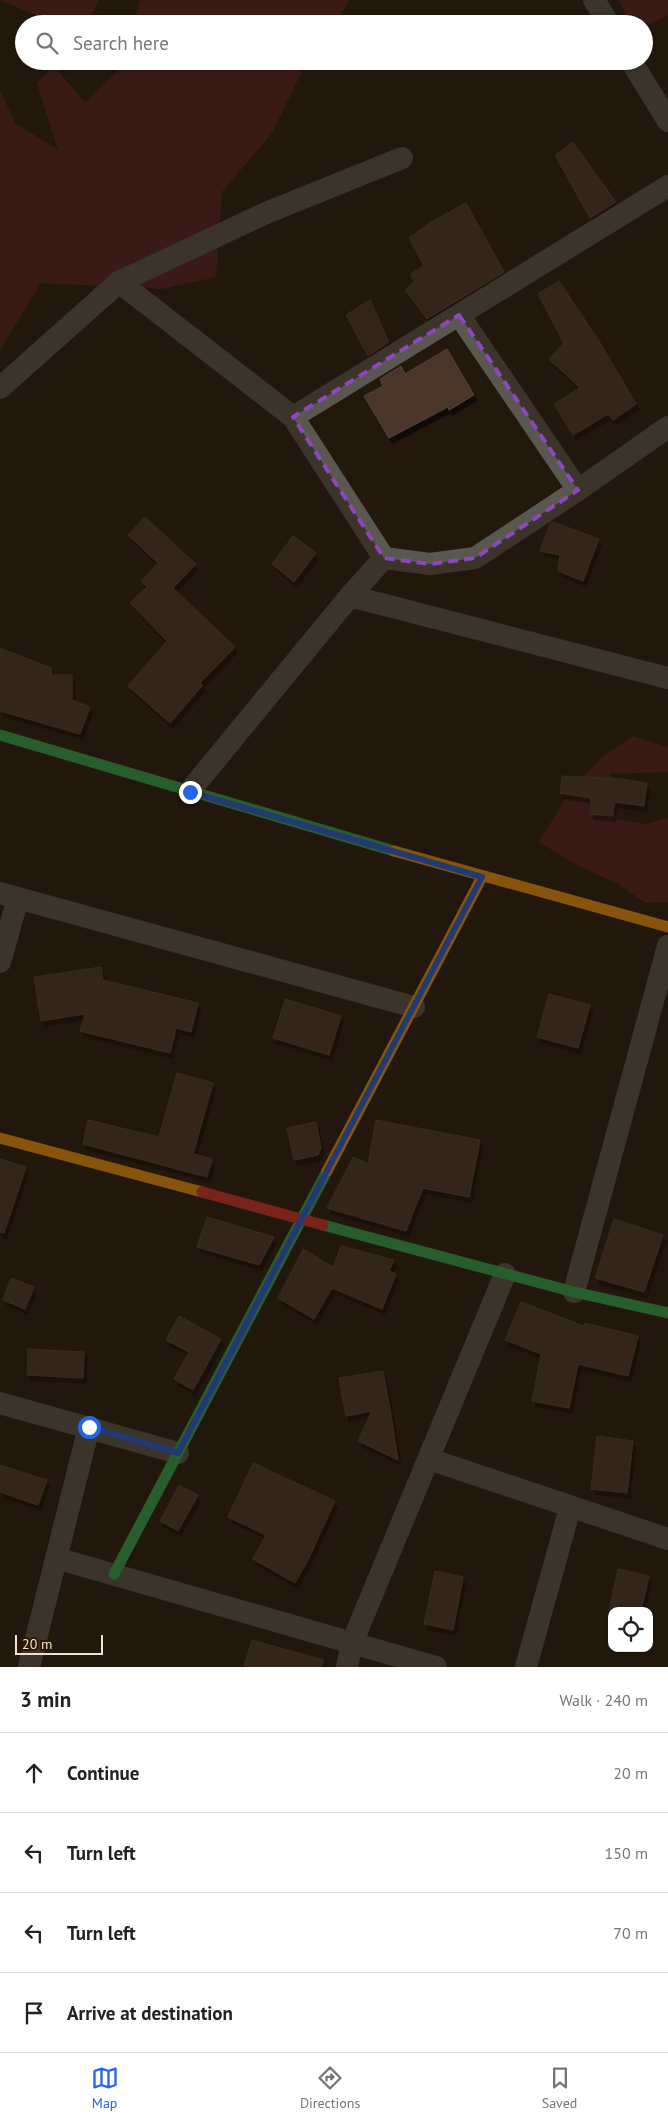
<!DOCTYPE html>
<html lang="en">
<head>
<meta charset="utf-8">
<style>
	:root { --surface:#fff; --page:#f6f6f6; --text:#222; --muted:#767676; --line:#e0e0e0; --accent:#2563eb }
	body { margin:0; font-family:"PT Sans",sans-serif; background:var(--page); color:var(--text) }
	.controls { position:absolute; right:15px; bottom:15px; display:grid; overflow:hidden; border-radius:10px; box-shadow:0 1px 4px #0004 }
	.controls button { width:45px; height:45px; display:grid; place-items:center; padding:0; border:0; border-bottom:1px solid var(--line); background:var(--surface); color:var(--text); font:25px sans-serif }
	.scale { position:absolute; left:15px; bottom:12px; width:88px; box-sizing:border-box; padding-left:5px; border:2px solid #f0e1d4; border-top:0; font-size:14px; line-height:18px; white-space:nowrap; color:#f0e1d4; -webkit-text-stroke:4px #2d1802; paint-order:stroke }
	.stop { position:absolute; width:15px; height:15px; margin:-11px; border:4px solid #2563eb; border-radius:50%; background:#fff }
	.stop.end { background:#2563eb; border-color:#fff; box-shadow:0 1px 5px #0008 }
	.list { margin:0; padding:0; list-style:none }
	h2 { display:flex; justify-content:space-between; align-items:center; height:65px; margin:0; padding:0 20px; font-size:21px }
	h2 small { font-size:16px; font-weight:400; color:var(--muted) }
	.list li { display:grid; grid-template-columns:32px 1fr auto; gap:15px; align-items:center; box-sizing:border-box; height:80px; padding:0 20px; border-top:1px solid var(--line) }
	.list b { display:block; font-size:19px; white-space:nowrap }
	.list em { font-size:16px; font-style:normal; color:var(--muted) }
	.icon { flex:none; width:28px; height:28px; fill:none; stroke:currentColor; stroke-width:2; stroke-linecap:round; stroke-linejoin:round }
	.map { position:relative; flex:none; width:668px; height:1667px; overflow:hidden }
	.search { position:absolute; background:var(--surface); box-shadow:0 1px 4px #0004; left:15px; right:15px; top:15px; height:55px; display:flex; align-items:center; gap:12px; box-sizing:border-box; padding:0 18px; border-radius:28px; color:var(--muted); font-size:19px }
	.sheet { height:385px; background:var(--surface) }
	nav { display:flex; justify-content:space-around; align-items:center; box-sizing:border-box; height:70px; border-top:1px solid var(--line); background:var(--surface); font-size:14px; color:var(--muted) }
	nav a { display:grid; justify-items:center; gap:2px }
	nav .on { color:var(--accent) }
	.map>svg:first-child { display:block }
	.green { fill:#571d22 }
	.building { fill:#49352b; stroke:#4f443c; filter:url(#shadow) }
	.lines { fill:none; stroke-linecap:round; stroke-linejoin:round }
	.street { stroke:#5a5751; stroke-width:22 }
	.fast { stroke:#30b455; stroke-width:11 }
	.slow { stroke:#ff9f0a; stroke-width:11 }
	.jam { stroke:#e5322d; stroke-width:11 }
	.route { stroke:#2563eb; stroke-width:6 }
	.marked { fill:none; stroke:#8d47c2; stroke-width:4; stroke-dasharray:10 6; stroke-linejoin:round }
</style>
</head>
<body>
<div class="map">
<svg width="668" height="1667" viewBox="0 0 668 1667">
	<defs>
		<filter id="shadow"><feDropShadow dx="3" dy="5.5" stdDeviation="0" flood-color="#0009"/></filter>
	</defs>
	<rect width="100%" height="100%" fill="#23180c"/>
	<!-- green -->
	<g class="green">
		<path d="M 0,0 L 99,0 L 87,24 L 57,24 Z"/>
		<path d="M 140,0 L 347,0 L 349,2 L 333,24 L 133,24 Z"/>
		<path d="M 619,0 L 668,0 L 668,15 L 644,27 L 644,24 L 630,24 Z"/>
		<path d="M 122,61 L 307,61 L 272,133 L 222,192 L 216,277 L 162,289 L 41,283 L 0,350 L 0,90 L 15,123 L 58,150 L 37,83 L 54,66 L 85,103 L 120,68 Z"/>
		<path d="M 633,736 L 668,747 L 668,772 L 610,774 L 618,820 L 646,824 L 668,818 L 668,902 L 646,903 L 618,884 L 577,865 L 539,842 L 569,793 L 600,759 Z"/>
	</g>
	<!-- building -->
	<g class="building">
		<path d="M 573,142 L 616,202 L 590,218 L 555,155 Z"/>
		<path d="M 466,203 L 504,272 L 427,319 L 405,290 L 414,282 L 410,274 L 424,266 L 409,238 L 431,222 Z"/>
		<path d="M 559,281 L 599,341 L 636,404 L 613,420 L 608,414 L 573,435 L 554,404 L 580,388 L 549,359 L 564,343 L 538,294 Z"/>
		<path d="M 370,300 L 389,342 L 368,356 L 346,315 Z"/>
		<path d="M 447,349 L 474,395 L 449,410 L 448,407 L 389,438 L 364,396 L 383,386 L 380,379 L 401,366 L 405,374 Z"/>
		<path d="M 145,517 L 196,564 L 173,588 L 235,647 L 200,683 L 202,686 L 170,723 L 128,686 L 167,641 L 130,603 L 147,587 L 141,581 L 158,563 L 128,535 Z"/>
		<path d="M 553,522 L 599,539 L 583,581 L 558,571 L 560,555 L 540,551 L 550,524 Z"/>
		<path d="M 293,536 L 316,553 L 294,582 L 272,564 Z"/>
		<path d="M 0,648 L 51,668 L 51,675 L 72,675 L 72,700 L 90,707 L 80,734 L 0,711 Z"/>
		<path d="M 562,776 L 623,779 L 647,783 L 644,806 L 614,802 L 613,816 L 590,814 L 591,798 L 560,793 Z"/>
		<path d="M 101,967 L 103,980 L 198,1003 L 191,1032 L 176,1028 L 170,1053 L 80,1031 L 85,1014 L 41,1021 L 34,977 Z"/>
		<path d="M 549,994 L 590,1005 L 578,1048 L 537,1037 Z"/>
		<path d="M 285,999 L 341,1016 L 329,1055 L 273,1038 Z"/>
		<path d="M 177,1073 L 213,1083 L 193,1154 L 212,1159 L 207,1177 L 83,1144 L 88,1120 L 159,1137 Z"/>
		<path d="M 376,1120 L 480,1140 L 469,1197 L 423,1188 L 406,1231 L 327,1208 L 353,1157 L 368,1164 Z"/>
		<path d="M 316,1122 L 321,1148 L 318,1155 L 294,1160 L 287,1128 Z"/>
		<path d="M 0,1159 L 26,1167 L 4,1233 L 0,1232 Z"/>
		<path d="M 207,1217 L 274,1237 L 259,1265 L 197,1247 Z"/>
		<path d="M 614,1219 L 663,1235 L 644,1292 L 595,1278 Z"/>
		<path d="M 341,1246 L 394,1260 L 389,1271 L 396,1274 L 382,1309 L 332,1288 L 314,1319 L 278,1298 L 303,1249 L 333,1267 Z"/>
		<path d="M 11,1278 L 34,1287 L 25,1309 L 3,1300 Z"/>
		<path d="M 521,1302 L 584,1326 L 585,1323 L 638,1336 L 628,1376 L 578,1364 L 569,1408 L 532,1401 L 541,1354 L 505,1340 Z"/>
		<path d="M 179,1316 L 221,1339 L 193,1390 L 174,1379 L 189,1352 L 166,1340 Z"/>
		<path d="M 28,1349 L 84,1352 L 83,1378 L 27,1375 Z"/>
		<path d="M 383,1371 L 390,1409 L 398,1460 L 358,1441 L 372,1411 L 346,1416 L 339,1378 Z"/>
		<path d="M 597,1436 L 633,1441 L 627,1493 L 591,1489 Z"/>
		<path d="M 253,1463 L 335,1501 L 309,1558 L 295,1583 L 253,1559 L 266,1535 L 228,1517 Z"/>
		<path d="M 0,1465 L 47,1480 L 38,1505 L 0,1492 Z"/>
		<path d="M 179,1485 L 198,1495 L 178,1531 L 160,1521 Z"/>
		<path d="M 618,1569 L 649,1576 L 641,1611 L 609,1611 Z"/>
		<path d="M 435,1571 L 463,1577 L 453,1630 L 424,1624 Z"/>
		<path d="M 252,1640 L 323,1660 L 322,1667 L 244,1667 Z"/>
	</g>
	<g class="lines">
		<!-- street -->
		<g class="street">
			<path d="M 594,0 L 609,24"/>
			<path d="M 631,61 L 668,121"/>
			<path d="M 119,282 L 293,417 L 384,558"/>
			<path d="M 459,315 L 578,490"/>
			<path d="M 0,388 L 119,282 L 266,213 L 402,158"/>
			<path d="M 293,417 L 668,186"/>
			<path d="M 384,558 L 430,564 L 475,558 L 578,490 L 668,427"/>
			<path d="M 350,596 L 668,678"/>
			<path d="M 189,792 L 350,596 L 384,558"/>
			<path d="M 0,893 L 414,1007"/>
			<path d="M 0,962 L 18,898"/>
			<path d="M 574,1292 L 668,946"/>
			<path d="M 0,1403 L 178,1453"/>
			<path d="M 429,1459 L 668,1539"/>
			<path d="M 56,1558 L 436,1667"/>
			<path d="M 29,1667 L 89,1427"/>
			<path d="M 347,1667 L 352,1643 L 505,1274"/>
			<path d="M 526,1667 L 570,1508"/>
		</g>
		<!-- fast -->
		<g class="fast">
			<path d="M 0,735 L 394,851"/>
			<path d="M 323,1225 L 574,1292 L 668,1313"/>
			<path d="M 114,1574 L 327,1171"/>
		</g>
		<!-- slow -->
		<g class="slow">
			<path d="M 394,851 L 668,927"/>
			<path d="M 0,1138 L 202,1192"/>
			<path d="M 327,1171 L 482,877"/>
		</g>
		<!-- jam -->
		<path class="jam" d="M 202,1192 L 323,1225"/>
	</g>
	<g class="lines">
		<!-- route -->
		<path class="route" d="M 89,1427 L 178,1453 L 482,877 L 190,792"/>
	</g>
	<!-- marked area -->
	<path d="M0 0H668V1667H0ZM 459,315 L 578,490 L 475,558 L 430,564 L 384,558 L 293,417 Z" fill="#23180c" fill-opacity=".55" fill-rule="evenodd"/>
	<path class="marked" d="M 459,315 L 578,490 L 475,558 L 430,564 L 384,558 L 293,417 Z"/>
</svg>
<div class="controls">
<button><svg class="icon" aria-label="locate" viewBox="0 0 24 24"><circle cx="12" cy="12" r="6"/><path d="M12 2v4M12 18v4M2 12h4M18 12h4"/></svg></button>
</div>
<div class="scale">20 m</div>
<div class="stop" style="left:89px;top:1427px"></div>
<div class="stop end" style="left:190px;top:792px"></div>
<div class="search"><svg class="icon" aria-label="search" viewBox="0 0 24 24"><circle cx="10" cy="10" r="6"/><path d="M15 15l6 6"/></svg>Search here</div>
</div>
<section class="sheet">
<h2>3 min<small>Walk · 240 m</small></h2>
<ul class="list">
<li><svg class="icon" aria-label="ahead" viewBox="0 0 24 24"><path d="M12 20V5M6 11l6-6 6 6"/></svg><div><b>Continue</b></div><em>20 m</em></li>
<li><svg class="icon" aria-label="left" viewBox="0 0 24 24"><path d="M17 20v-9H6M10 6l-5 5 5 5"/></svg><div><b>Turn left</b></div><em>150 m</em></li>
<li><svg class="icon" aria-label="left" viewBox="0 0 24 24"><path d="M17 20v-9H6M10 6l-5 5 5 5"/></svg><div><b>Turn left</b></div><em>70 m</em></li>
<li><svg class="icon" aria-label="arrive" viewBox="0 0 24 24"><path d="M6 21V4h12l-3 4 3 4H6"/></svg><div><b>Arrive at destination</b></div></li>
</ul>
</section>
<nav>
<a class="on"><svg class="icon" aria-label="map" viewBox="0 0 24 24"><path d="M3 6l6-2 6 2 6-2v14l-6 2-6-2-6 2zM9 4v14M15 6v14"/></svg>Map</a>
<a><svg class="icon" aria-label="directions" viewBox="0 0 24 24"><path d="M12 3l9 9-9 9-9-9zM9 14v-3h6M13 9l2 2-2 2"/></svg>Directions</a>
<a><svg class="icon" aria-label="saved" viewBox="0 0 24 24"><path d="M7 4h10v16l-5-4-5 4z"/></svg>Saved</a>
</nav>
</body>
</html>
